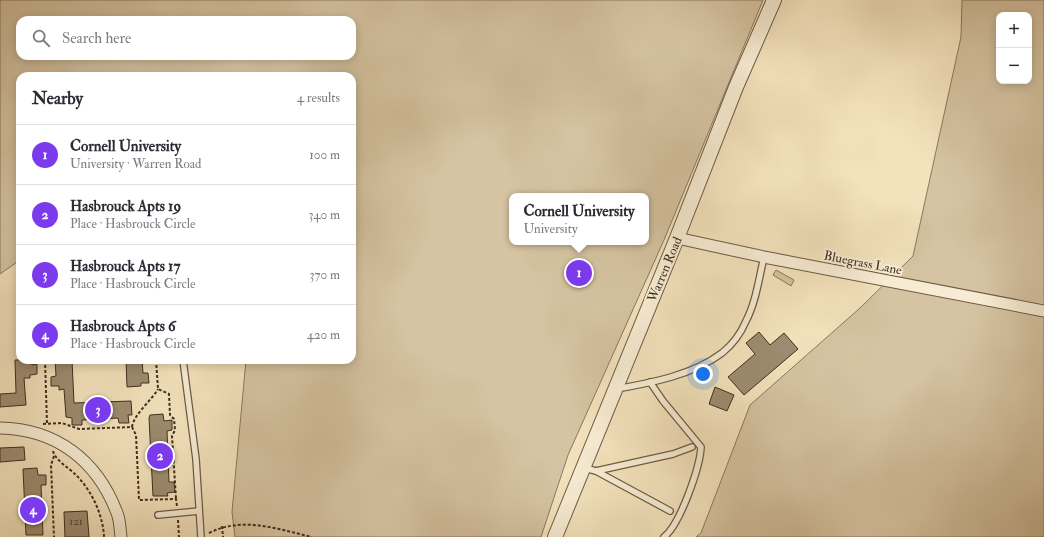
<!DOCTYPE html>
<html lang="en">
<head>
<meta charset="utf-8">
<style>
	:root { --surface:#fff; --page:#f2f2f3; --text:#2b2b33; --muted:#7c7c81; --line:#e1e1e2; --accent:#7c3aed }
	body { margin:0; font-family:"IM FELL Double Pica",serif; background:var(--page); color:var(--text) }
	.controls { position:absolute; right:12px; top:12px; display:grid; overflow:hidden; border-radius:8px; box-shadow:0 2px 10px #0003 }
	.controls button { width:36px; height:36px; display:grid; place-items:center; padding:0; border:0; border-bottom:1px solid var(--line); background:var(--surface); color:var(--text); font:20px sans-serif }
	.you { position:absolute; left:703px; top:374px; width:14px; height:14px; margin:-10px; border:3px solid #fff; border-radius:50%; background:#1a73e8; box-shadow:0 0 0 6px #1a73e833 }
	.badge { display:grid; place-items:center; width:26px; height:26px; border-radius:50%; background:var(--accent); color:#fff; font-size:13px; font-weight:700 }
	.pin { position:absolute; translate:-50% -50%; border:2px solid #fff; box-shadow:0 1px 4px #0006 }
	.popup { position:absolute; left:509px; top:193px; width:140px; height:52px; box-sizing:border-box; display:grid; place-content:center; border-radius:8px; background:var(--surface); filter:drop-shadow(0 1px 3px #0005); font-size:13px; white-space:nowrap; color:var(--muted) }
	.popup b { font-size:15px; color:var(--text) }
	.popup::after { content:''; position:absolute; left:50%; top:100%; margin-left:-8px; border:8px solid transparent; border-top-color:var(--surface) }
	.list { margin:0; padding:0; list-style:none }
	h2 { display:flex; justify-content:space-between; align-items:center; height:52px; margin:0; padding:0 16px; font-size:17px }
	h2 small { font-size:13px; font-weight:400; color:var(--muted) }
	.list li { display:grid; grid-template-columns:26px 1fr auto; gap:12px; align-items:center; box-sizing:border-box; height:60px; padding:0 16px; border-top:1px solid var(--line) }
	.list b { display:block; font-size:15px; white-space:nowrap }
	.list p { margin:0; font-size:13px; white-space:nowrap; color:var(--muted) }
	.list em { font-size:13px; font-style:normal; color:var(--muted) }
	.icon { flex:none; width:22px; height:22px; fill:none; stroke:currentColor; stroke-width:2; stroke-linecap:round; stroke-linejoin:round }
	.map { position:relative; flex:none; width:1044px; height:537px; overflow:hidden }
	.search { position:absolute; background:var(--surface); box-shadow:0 2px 10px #0003; left:16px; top:16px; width:340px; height:44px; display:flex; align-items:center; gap:10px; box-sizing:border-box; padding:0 14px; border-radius:12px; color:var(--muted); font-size:15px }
	.panel { position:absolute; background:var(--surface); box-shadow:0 2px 10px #0003; left:16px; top:72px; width:340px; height:292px; border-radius:12px }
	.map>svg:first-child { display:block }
	.green { fill:#d5c3a1; stroke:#8a785f; fill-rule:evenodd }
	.building { fill:#9d8c70; stroke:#402e1d }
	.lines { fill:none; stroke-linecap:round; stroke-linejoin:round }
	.service-casing { stroke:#6d5b45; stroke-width:8 }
	.minor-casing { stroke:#6d5b45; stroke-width:13 }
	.tertiary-casing { stroke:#6d5b45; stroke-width:16 }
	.path { stroke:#402e1d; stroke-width:2; stroke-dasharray:3 2; stroke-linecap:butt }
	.service { stroke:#f7ecd3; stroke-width:5.5 }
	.minor { stroke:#f7ecd3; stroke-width:11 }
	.tertiary { stroke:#f7ecd3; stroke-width:14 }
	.labels { text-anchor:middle; stroke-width:4; stroke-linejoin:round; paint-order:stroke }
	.number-label { font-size:11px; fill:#574632 }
	.street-label { font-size:13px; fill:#402e1d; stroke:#f7ecd3 }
</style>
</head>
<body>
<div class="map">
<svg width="1044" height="537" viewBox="0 0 1044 537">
	<rect width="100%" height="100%" fill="#f3e2bc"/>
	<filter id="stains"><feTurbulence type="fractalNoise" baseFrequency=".005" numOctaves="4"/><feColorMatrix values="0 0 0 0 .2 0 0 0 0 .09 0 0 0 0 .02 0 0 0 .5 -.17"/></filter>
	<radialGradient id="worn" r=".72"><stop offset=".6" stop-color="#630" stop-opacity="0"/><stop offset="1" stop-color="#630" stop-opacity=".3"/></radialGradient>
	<!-- green -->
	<g class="green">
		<path d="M 0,0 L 763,0 L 664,240 L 568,455 L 541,537 L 235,537 L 232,512 L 246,360 L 352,360 L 352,76 L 20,76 L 20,260 L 0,274 ZM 20,20 L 352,20 L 352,56 L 20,56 ZM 512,196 L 646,196 L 646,242 L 512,242 Z"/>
		<path d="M 962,0 L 1044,0 L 1044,537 L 696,537 L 701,533 L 750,405 L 860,308 L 913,256 L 961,37 ZM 999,15 L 1029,15 L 1029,81 L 999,81 Z"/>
		<path d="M 776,270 L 794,280 L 791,286 L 773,275 Z"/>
	</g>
	<!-- building -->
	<g class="building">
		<path d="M 759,332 L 770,345 L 784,333 L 798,349 L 744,395 L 728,377 L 755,354 L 746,343 Z"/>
		<path d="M 15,360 L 31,360 L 32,365 L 37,364 L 37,374 L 30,375 L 30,378 L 24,378 L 26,405 L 0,407 L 0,394 L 16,393 Z"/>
		<path d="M 55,360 L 72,360 L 74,403 L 131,401 L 132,415 L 128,415 L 129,423 L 119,423 L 118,418 L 82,420 L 82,425 L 72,425 L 72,418 L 66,417 L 64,389 L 59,390 L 59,386 L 51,386 L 51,377 L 56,376 Z"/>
		<path d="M 126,360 L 142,360 L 143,373 L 148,373 L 149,383 L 141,383 L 141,386 L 127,387 Z"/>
		<path d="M 715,387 L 734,395 L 727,411 L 709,404 Z"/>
		<path d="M 163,414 L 164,421 L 172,420 L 172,430 L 167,431 L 169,482 L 174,482 L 175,492 L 167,493 L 168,496 L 153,496 L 149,418 L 150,415 Z"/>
		<path d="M 24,447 L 25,460 L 0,462 L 0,448 Z"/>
		<path d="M 37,468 L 38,475 L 46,475 L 46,485 L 41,485 L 43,535 L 26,535 L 23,469 Z"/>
		<path d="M 87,511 L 89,537 L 65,537 L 64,512 Z"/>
	</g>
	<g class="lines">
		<defs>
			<g id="service">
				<path d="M 183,360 L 196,459 L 201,537"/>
				<path d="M 650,382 L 663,401 L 701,447 C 700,467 680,525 664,537"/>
				<path d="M 616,389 C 651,383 693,375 722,353 C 732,345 741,333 746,321 C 756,302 759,278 764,257"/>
				<path d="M 584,468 L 596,471 L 673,454 L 692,447"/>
				<path d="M 596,471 L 670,511"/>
				<path d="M 158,515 L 199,511"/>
			</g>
			<g id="minor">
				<path d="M 677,238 L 764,257 L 1044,311"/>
				<path d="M 0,428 C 56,429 97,460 117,513 C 120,520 120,529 121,537"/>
			</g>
			<path id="tertiary" d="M 555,537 L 677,238 L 736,87 L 774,0"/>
		</defs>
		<!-- service casing -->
		<use href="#service" class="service-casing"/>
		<!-- minor casing -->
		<use href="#minor" class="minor-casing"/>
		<!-- tertiary casing -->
		<use href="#tertiary" class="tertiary-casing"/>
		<!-- path -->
		<g class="path">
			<path d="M 45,360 L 47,424"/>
			<path d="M 156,360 L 158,389 L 169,394 L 170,415 L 174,419 L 175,430 L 172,436 L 176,499"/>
			<path d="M 43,424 L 62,423 L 79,429 L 132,427 L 136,435 L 139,500 L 176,499 L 177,506"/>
			<path d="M 132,427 C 134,414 151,401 158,389"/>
			<path d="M 53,451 C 55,460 69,468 76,475 C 92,491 103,515 104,537"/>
			<path d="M 54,456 L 51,465 L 54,537"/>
			<path d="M 178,520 L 179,537"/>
			<path d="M 222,526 L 223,537"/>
			<path d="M 209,533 C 243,516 277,529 312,537"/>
		</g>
		<!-- service -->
		<use href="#service" class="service"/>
		<!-- minor -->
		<use href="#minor" class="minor"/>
		<!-- tertiary -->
		<use href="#tertiary" class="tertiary"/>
	</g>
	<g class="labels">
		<!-- number labels -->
		<g class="number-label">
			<text x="76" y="525">121</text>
		</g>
		<!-- street labels -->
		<g class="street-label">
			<text transform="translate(863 262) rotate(11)" y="5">Bluegrass Lane</text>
			<text transform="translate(664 269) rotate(-67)" y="5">Warren Road</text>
		</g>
	</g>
	<rect width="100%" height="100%" filter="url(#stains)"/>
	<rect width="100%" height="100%" fill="url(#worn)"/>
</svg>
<div class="controls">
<button>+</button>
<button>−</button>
</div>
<div class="you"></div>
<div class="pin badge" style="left:579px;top:273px">1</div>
<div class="popup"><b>Cornell University</b>University</div>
<div class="pin badge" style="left:160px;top:456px">2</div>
<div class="pin badge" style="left:98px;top:410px">3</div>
<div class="pin badge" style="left:33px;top:510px">4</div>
<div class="search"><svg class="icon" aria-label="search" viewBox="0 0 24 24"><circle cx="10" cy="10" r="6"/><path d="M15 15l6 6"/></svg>Search here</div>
<section class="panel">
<h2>Nearby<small>4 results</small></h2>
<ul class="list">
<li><span class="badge">1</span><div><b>Cornell University</b><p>University · Warren Road</p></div><em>100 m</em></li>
<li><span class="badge">2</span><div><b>Hasbrouck Apts 19</b><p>Place · Hasbrouck Circle</p></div><em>340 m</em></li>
<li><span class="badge">3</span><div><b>Hasbrouck Apts 17</b><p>Place · Hasbrouck Circle</p></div><em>370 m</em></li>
<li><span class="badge">4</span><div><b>Hasbrouck Apts 6</b><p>Place · Hasbrouck Circle</p></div><em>420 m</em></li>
</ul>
</section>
</div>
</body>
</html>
